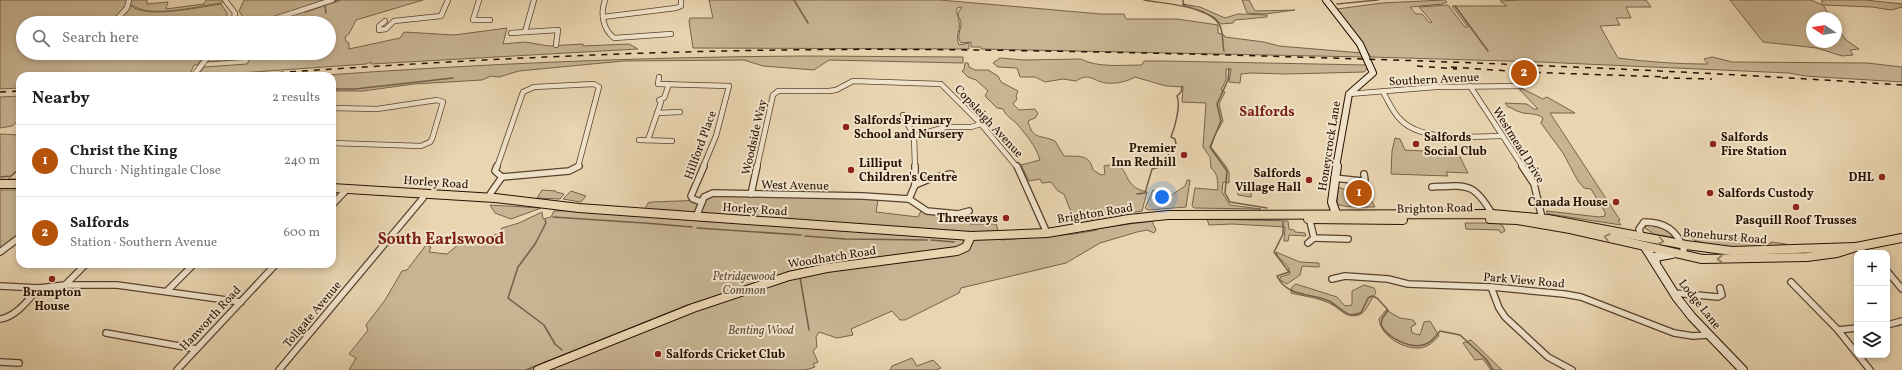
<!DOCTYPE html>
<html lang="en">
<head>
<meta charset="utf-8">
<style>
	:root { --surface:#fff; --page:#f2f2f2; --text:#222; --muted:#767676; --line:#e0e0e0; --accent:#b45309 }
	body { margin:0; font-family:Vollkorn,serif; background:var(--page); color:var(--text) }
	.controls { position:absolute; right:12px; bottom:12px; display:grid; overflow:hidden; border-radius:8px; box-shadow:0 2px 6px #0003 }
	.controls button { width:36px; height:36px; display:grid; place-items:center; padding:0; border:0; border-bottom:1px solid var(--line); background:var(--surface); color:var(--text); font:20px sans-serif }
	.compass { position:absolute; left:1806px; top:12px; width:36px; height:36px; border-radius:50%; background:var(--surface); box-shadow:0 2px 6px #0003; rotate:282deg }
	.you { position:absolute; left:1162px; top:197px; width:14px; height:14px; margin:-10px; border:3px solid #fff; border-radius:50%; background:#1a73e8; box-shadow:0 0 0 6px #1a73e833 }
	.badge { display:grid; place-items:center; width:26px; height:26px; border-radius:50%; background:var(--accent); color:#fff; font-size:13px; font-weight:700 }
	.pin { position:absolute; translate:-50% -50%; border:2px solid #fff; box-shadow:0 1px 4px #0006 }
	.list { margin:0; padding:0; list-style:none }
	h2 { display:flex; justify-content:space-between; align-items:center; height:52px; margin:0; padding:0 16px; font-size:17px }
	h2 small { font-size:13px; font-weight:400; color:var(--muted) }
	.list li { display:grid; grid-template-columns:26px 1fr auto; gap:12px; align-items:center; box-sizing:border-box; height:72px; padding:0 16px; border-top:1px solid var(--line) }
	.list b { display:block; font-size:15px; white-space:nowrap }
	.list p { margin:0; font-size:13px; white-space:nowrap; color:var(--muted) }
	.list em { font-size:13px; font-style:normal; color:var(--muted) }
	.icon { flex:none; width:22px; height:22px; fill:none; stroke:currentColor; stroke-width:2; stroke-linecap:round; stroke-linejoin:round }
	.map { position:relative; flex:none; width:1902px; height:370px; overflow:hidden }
	.search { position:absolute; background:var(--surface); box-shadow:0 2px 6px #0003; left:16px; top:16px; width:320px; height:44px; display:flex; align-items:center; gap:10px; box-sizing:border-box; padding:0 14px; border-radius:22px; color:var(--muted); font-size:15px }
	.panel { position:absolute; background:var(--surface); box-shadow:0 2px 6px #0003; left:16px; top:72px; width:320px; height:196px; border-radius:12px }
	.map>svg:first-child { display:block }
	.green { fill:#c8b493; stroke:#78624a }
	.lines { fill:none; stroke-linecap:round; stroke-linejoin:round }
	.stream { stroke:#745e48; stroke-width:1.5 }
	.street-far1-casing { stroke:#58412e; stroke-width:6 }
	.street-casing { stroke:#58412e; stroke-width:8 }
	.secondary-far1-casing { stroke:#271002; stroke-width:8 }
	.secondary-casing { stroke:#271002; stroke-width:10 }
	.primary-casing { stroke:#271002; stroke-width:10 }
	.street-far1 { stroke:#f1e4cc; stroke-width:4.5 }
	.street { stroke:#f1e4cc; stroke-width:5.5 }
	.secondary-far1 { stroke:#f1e4cc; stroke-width:6 }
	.secondary { stroke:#f1e4cc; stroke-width:8 }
	.primary { stroke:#e9d5b1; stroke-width:8 }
	.rail { stroke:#271002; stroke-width:1.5; stroke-dasharray:6 6; stroke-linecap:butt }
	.oneway { stroke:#927c62 }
	.poi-dot { fill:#8f2418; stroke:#f1e4cc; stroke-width:1.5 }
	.labels { text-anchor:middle; stroke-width:4; stroke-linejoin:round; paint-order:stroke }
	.street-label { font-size:12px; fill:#271002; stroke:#f1e4cc }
	.poi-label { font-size:12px; font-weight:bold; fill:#271002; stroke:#f1e4cc; text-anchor:start }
	.park-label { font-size:12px; font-style:italic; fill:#5f4935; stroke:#f1e4cc }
	.quarter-label { font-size:14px; font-weight:bold; fill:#7a1f14; stroke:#f1e4cc }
	.district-label { font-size:16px; font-weight:bold; fill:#7a1f14; stroke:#f1e4cc }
</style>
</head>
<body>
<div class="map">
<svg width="1902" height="370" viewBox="0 0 1902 370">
	<rect width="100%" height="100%" fill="#e9d5b1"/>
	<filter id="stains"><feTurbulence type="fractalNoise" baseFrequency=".005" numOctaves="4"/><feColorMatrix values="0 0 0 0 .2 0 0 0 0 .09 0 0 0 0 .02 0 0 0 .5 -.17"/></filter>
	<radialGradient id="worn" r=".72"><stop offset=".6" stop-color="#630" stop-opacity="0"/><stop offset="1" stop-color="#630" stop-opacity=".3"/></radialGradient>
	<!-- green -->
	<g class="green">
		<path d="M 0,0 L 147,0 L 147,4 L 168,2 L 166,9 L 204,4 L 206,0 L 222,0 L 223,2 L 221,3 C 199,6 149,19 132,5 L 131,6 C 148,19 199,7 221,4 L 227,13 L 227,18 L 223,23 L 23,23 L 23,53 L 206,53 L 197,65 L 194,65 L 189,76 L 20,76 L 20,88 L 0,89 Z"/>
		<path d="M 244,0 L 329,0 L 263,22 L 247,23 L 239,11 Z"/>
		<path d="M 337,0 L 423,0 L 356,20 L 349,34 L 345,37 L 346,41 L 349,43 L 349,49 L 400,38 L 404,32 L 454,35 L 507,28 L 503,44 L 525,42 L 549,46 L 583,44 L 583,46 L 629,44 L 638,49 L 371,64 L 371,62 L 366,64 L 198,76 L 204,67 L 247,64 L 250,59 L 207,62 L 214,53 L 329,53 L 329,23 L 268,23 Z"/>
		<path d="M 709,0 L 940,0 L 1101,14 L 1124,14 L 1126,19 L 1177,19 L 1218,25 L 1218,33 L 1224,35 L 1225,37 L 1264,42 L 1279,46 L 1362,53 L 1364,57 L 981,49 L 981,47 L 971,47 L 971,42 L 961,43 C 956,36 961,31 961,23 C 961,20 958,17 958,13 L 962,7 L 957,8 C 956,14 958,16 959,21 C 961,30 955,34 959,45 L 969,43 L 969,49 L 693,48 L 689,21 L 690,18 L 713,18 Z"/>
		<path d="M 1242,0 L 1249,0 L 1255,11 L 1295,10 L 1265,14 L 1247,13 Z"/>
		<path d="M 1445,0 L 1447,2 L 1442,4 L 1410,7 L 1416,14 L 1422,14 L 1430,23 L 1432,22 L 1419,7 L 1448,5 L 1465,27 L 1468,27 L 1452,6 L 1507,6 L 1500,1 L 1520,0 L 1646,0 L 1651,7 L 1626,7 L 1631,18 L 1616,18 L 1620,25 L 1600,26 L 1618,58 C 1648,62 1678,64 1708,64 L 1704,59 L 1712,57 L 1732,62 L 1867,63 L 1902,67 L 1902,82 L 1805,76 L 1789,73 L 1540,62 L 1371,57 L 1337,9 L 1382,3 Z"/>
		<path d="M 1730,0 L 1811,0 L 1822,5 L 1822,0 L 1865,0 L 1902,4 L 1902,7 L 1891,10 L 1872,7 L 1823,5 L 1831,18 L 1812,18 L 1812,42 L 1836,42 L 1836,26 L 1846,40 L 1859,49 L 1850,50 L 1853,55 L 1842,56 L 1817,48 L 1763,42 Z"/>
		<path d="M 1182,4 L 1200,7 L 1225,18 L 1238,14 L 1267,15 L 1267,17 L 1235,20 L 1233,23 L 1221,24 L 1214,17 Z"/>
		<path d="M 804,56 L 963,57 L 963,63 L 829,60 L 814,70 L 763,66 L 744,60 L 623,61 L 519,71 L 499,77 L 491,76 L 482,80 L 414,84 L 363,91 L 332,91 L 332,76 L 313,76 C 476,64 640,57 804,56 Z"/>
		<path d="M 1000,58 L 1024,60 L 1081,59 C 1097,68 1123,65 1142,65 L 1144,61 L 1163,61 L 1367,65 L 1367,69 L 1364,72 L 1287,74 L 1251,73 L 1241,74 L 1240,83 L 1229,82 L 1231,69 L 1226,69 L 1226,80 L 1221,90 L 1225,92 L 1219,104 L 1223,121 L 1215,135 L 1211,147 L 1225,165 L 1229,172 L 1229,183 L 1223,182 L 1222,192 L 1230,205 L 1261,209 L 1194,208 L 1192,206 L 1195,188 L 1218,190 C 1217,180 1219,175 1211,168 L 1210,157 L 1203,147 L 1206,103 L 1182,102 L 1183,87 L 1166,86 L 1135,77 C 1126,82 1116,84 1106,83 C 1092,81 1090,72 1076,81 L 1063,79 L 1045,82 L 1035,77 L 1020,77 L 1017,68 L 998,67 L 993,63 Z"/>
		<path d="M 965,63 L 968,63 L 969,67 L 975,70 L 988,70 L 998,76 L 1001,82 L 1018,91 L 1016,96 L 1017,99 L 1013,104 L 1019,110 L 1035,109 L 1038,114 L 1035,118 L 1028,121 C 1033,141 1040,134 1055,141 L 1064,156 C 1079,157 1089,153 1093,170 L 1101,175 L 1105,174 L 1104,166 C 1134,159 1117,186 1147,192 L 1142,211 L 1075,222 L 1064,194 L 1058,191 L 1051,182 L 1042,183 L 1040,179 L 1029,181 L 1021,165 L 1040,160 C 1036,146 1027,136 1018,125 C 1013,119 1006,117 1003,109 L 997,108 L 985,96 L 988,91 L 976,80 L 968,77 L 962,71 L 964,70 Z"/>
		<path d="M 1519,89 L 1523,89 L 1543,99 L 1547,97 L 1575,113 L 1550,113 L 1620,220 L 1618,221 L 1621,225 L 1549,214 L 1546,212 L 1547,211 L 1599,217 L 1605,216 L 1605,212 L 1591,189 L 1584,188 L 1578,181 L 1563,153 L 1541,123 L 1543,118 C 1535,112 1528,115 1520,112 C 1515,111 1513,108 1508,107 L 1505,103 L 1527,104 L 1534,109 L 1538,109 Z"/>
		<path d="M 20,96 L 20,121 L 17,122 L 12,126 L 0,128 L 0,97 Z"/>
		<path d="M 0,134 L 20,135 L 20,169 L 8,179 L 20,179 L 20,181 L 0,181 Z"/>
		<path d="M 1395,138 L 1400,139 L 1405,150 L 1458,153 L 1468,173 L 1446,172 L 1448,176 L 1391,174 L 1392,151 Z"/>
		<path d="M 1187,180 L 1190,180 L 1186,207 L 1148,210 L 1145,208 L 1153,190 L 1161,191 L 1163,195 L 1170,196 L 1185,186 Z"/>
		<path d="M 1242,183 L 1252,186 L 1251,197 L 1238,195 L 1236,184 Z"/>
		<path d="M 1354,184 L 1368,186 L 1370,192 L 1368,194 L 1375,207 C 1365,207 1345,208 1337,204 L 1338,187 L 1349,191 L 1350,186 L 1353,186 Z"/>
		<path d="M 0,190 L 20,190 L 20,234 L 0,248 Z"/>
		<path d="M 542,190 L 556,191 L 556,192 L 564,194 L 560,199 L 537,198 Z"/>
		<path d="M 571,191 L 586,196 L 581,202 L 563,199 Z"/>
		<path d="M 716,195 L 849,198 L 878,200 L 876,212 L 918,217 L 921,211 L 932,214 L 967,218 L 970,224 L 996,224 L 1001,240 L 1074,234 L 1097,230 L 1099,228 L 1152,221 L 1156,230 L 1154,233 L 1147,230 L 1137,232 L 1100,243 L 1066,263 L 961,288 L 959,293 L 905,320 L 900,320 L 892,311 L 851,329 L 853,335 L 837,338 L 819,332 L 816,337 L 817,347 L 813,351 L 818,362 L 813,364 L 815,367 L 806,370 L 349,370 L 356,358 L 349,354 L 368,330 L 366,325 L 385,300 L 402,271 L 407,270 L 426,245 L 431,247 L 429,252 L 447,254 L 465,239 L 483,243 L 496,234 L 497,235 L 502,228 L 519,223 L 542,212 L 543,219 L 551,217 L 554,211 L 645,209 L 648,203 L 652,202 L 705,200 Z"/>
		<path d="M 490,205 L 541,208 L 511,219 L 495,213 Z"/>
		<path d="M 1207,219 L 1288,221 L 1289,229 L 1294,230 L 1295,232 L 1305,233 L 1306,236 L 1289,235 L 1288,241 L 1284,241 L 1285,227 L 1232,224 L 1209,225 Z"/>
		<path d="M 1465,223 L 1499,223 L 1503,226 L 1505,231 L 1501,233 L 1499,230 L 1466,229 Z"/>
		<path d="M 1646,225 L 1664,226 L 1677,238 L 1654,234 L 1645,228 Z"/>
		<path d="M 1685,230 L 1770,244 L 1771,242 L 1786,244 L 1788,246 C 1766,247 1694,252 1683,231 Z"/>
		<path d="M 1276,252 L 1300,262 L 1319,263 L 1319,267 L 1302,266 L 1300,275 L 1287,284 L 1280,280 L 1280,277 L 1290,274 C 1290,263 1278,261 1276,252 Z"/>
		<path d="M 1296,284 L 1337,297 L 1345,306 L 1352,305 L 1352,291 L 1364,285 L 1374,288 L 1376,293 C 1370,299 1367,312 1359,315 C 1347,319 1340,309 1331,304 C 1320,298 1303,296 1291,293 L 1292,287 Z"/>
		<path d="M 1386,310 L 1400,318 L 1413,320 L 1416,324 L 1411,327 L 1412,333 L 1420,335 L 1424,322 L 1430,321 L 1439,336 C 1435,339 1432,344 1427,346 C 1410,354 1380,337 1379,319 Z"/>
		<path d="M 1471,340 L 1502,370 L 1491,370 L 1483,359 L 1475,360 L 1463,343 Z"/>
		<path d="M 912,358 L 917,366 L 933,360 L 941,368 L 936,370 L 890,370 L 892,366 Z"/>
	</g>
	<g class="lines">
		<!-- stream -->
		<g class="stream">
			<path d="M 794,0 L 808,23"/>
			<path d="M 1144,0 C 1164,4 1207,5 1219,24 C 1224,31 1222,43 1224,51"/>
			<path d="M 1183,0 L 1184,6"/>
			<path d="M 1337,4 L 1378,0"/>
			<path d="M 325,6 L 326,13"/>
			<path d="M 1455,6 L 1488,51"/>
			<path d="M 305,12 L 340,0"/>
			<path d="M 74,59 L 78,53"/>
			<path d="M 1229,69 L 1228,80 L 1217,104 L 1221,121 L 1210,147 L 1227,171 L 1225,193 L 1230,202 L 1267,208"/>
			<path d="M 332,89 L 355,89 L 453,78"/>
			<path d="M 0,177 L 11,176 L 20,168"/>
			<path d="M 1137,194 L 1145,193 L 1152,169 L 1167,165 L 1169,151 L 1176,144 L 1175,139 L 1171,137 C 1175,127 1181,105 1177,96 L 1181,92 L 1182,86"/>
			<path d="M 553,217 L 644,223"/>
			<path d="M 545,220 L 546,223 L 535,244 L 518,267 L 508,298 L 544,325 L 555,344 L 562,350"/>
			<path d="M 1283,222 L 1283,234 L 1274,252 L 1289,272 L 1277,276 C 1287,297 1310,293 1329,301 C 1337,305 1342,312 1351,315 L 1361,313 L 1368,298 L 1372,296 L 1377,298 L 1388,310 L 1382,319 L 1381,325 C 1388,338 1411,350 1426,344 C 1432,342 1436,336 1440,331 L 1460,335 L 1486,359 L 1493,370"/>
			<path d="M 645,223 L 692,227"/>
			<path d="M 697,228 L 801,235"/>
			<path d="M 805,236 L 845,239 L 927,240"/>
			<path d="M 931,240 L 954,242"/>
			<path d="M 800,277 L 809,330"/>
			<path d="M 695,303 L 771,278"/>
			<path d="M 526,370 L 688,305"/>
		</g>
		<defs>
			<g id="street-far1">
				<path d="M 225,0 L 235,13 L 233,23"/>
				<path d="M 479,0 L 473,20 L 490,20"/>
				<path d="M 605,0 C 600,14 603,29 614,38 L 671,34"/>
				<path d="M 603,17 L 676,8 L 681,6 L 681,0"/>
				<path d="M 385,21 L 379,26 L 379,30 L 386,29 L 394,21 L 441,16 L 448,0"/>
				<path d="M 113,23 L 127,8 L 129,0"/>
				<path d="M 262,23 L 332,0"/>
				<path d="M 525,32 L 534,0"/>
				<path d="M 511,33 L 558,30 L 556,45"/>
				<path d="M 193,76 L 211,53"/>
				<path d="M 659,77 L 658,84 L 729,86 L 716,136 L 703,167"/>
				<path d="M 1470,86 L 1523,167"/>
				<path d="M 1383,92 C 1388,100 1392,111 1399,118 C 1420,143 1473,136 1502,136"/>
				<path d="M 1349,94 L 1436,87 L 1521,86"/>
				<path d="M 332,108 L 377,109 L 437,100 L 443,102 L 432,139 L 430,142 L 421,146 L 332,143"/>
				<path d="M 657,113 L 680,112"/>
				<path d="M 903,115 L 914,136 L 915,167"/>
				<path d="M 914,136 L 946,127 L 971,127 L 981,124"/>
				<path d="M 639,140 L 672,141"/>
				<path d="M 648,140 L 661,102 L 659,100 L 664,98 L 669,84"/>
				<path d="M 497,167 L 523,92 L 534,87 L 594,84 L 599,87 L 578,167"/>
				<path d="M 757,167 L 773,95 L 778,91 L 829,91 L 836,90 L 853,81 L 941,84 L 981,124 L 1017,167"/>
			</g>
			<g id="street">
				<path d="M 497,166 L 495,171 L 502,177"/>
				<path d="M 1017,166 L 1047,233"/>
				<path d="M 1522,166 L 1534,184 L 1542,218"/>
				<path d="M 502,177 L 569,171 L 579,166"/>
				<path d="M 1334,178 L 1362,181 L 1365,180 L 1364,174"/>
				<path d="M 915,185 L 932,178 L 951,174"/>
				<path d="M 1432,187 C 1466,185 1474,182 1492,214"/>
				<path d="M 751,194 L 757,166"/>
				<path d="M 488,197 L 502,177"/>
				<path d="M 909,199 L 915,185 L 915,166"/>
				<path d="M 702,202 L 693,199 L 691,196 L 704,166"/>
				<path d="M 332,205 L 348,188"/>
				<path d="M 696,217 L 704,197 L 713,193 L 863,196 L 909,199 L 927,211 L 958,214 L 969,211"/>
				<path d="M 1309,217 L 1314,238 L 1348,239"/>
				<path d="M 1641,237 L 1639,229 L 1644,222 C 1665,222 1677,230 1684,250 L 1680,255"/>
				<path d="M 1308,243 L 1314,238"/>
				<path d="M 1856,247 L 1865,253"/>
				<path d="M 0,252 L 20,237"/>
				<path d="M 1887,271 L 1902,289"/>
				<path d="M 1332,279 L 1345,276 L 1388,279 L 1408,284 L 1491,287 L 1564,294 L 1581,297 L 1674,333 L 1693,336 L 1708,335"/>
				<path d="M 1791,282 L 1838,330 L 1857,354"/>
				<path d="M 65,285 L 86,264"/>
				<path d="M 0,286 L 39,288 L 65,285 L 117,285 L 241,302"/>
				<path d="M 1491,287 L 1499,308 L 1505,317 L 1548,357 L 1572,370"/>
				<path d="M 167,291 L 194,264"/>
				<path d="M 1674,293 L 1718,297 L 1722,295 L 1720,288"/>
				<path d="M 0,319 C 16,317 29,299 39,288"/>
				<path d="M 1887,325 L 1902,321"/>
				<path d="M 1838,330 L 1857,328"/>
				<path d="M 106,333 L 196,349"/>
				<path d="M 1858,355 L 1870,370"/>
				<path d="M 0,362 L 19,363"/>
				<path d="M 177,370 L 276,264"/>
				<path d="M 279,370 L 423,198"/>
			</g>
			<path id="secondary-far1" d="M 1326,0 L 1360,44 L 1373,73 L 1349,94 L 1336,167"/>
			<g id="secondary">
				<path d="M 1337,166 L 1332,202 L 1338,219"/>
				<path d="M 1645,247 L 1677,298 L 1692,317 L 1743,370"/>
				<path d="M 1656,264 L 1655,257 L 1672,254"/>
			</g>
			<g id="primary">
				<path d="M 0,184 L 20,184"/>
				<path d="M 332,188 L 495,198 L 579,208 L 971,236 L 1047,233 L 1129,219 L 1168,215 L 1492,214 L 1548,219 L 1686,245 L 1732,251 L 1856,247"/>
				<path d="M 1308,219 L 1403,220"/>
				<path d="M 1490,219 L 1517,220 L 1570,229 L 1702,259 L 1807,257 L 1837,253 L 1856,247 L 1902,238"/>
				<path d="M 538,370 L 693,308 L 789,276 L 827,268 L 957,251 L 966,247 L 971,236"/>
			</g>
		</defs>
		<!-- street-far1 casing -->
		<use href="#street-far1" class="street-far1-casing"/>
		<!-- street casing -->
		<use href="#street" class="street-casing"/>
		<!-- secondary-far1 casing -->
		<use href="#secondary-far1" class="secondary-far1-casing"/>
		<!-- secondary casing -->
		<use href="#secondary" class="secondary-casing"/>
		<!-- primary casing -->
		<use href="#primary" class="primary-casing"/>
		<!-- street-far1 -->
		<use href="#street-far1" class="street-far1"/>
		<!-- street -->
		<use href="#street" class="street"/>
		<!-- secondary-far1 -->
		<use href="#secondary-far1" class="secondary-far1"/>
		<!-- secondary -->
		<use href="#secondary" class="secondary"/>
		<!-- primary -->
		<use href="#primary" class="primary"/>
		<!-- rail -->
		<g class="rail">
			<path d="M 1417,66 L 1457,69"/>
			<path d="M 1451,67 L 1523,72 L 1668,77"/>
			<path d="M 230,76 C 415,63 599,52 784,50 C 919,48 1053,51 1188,54 C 1426,60 1664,69 1902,85"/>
			<path d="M 1662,78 L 1712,79"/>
			<path d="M 0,92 L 20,91"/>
		</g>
	</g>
	<!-- one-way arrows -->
	<defs><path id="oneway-chevron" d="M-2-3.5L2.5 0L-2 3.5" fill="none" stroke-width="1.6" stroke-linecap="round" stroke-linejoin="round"/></defs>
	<g class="oneway">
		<use href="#oneway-chevron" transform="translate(1607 237) rotate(-166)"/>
		<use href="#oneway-chevron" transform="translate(1661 241) rotate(11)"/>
		<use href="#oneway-chevron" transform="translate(1720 259) rotate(180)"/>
	</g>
	<!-- markers -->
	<g class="poi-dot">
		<circle cx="846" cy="127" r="4"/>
		<circle cx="1416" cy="144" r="4"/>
		<circle cx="1713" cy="144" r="4"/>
		<circle cx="1184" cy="155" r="4"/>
		<circle cx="851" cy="170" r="4"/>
		<circle cx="1882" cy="177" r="4"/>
		<circle cx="1309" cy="180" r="4"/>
		<circle cx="1710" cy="193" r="4"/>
		<circle cx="1616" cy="202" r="4"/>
		<circle cx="1796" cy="207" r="4"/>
		<circle cx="1006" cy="218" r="4"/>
		<circle cx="52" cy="279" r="4"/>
		<circle cx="658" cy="354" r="4"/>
	</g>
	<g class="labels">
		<!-- street labels -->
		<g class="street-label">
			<text transform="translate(1434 79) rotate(-3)" y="4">Southern Avenue</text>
			<text transform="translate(989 121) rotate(47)" y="4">Copsleigh Avenue</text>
			<text transform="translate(754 137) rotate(-77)" y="4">Woodside Way</text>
			<text transform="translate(700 145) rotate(-70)" y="4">Hillford Place</text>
			<text transform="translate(1519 145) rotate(58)" y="4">Westmead Drive</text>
			<text transform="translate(1329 146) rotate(-81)" y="4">Honeycrock Lane</text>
			<text transform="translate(436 182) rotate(4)" y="4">Horley Road</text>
			<text transform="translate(795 185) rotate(1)" y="4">West Avenue</text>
			<text transform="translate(1435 208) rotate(-1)" y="4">Brighton Road</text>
			<text transform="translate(755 209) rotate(4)" y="4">Horley Road</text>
			<text transform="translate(1095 213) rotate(-9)" y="4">Brighton Road</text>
			<text transform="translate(1725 236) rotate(5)" y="4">Bonehurst Road</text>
			<text transform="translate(832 257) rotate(-9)" y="4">Woodhatch Road</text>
			<text transform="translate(1524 280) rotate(5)" y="4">Park View Road</text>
			<text transform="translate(1700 304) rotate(51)" y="4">Lodge Lane</text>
			<text transform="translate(312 314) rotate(-50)" y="4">Tollgate Avenue</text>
			<text transform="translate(210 318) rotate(-47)" y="4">Hanworth Road</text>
		</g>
		<!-- poi labels -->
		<g class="poi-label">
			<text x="854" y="124">Salfords Primary<tspan x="854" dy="14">School and Nursery</tspan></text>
			<text x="1424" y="141">Salfords<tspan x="1424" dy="14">Social Club</tspan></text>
			<text x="1721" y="141">Salfords<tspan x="1721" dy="14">Fire Station</tspan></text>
			<text x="1176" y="152" text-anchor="end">Premier<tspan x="1176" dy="14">Inn Redhill</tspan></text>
			<text x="859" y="167">Lilliput<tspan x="859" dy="14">Children's Centre</tspan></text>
			<text x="1301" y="177" text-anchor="end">Salfords<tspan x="1301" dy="14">Village Hall</tspan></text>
			<text x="1874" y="181" text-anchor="end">DHL</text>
			<text x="1718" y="197">Salfords Custody</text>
			<text x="1608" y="206" text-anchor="end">Canada House</text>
			<text x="998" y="222" text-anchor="end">Threeways</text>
			<text x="1796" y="224" text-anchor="middle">Pasquill Roof Trusses</text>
			<text x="52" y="296" text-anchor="middle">Brampton<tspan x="52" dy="14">House</tspan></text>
			<text x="666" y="358">Salfords Cricket Club</text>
		</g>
		<!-- park labels -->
		<g class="park-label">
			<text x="744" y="280">Petridgewood<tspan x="744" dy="14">Common</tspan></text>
			<text x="761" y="334">Benting Wood</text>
		</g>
		<!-- quarter labels -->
		<g class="quarter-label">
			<text x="1267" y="116">Salfords</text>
		</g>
		<!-- district labels -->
		<g class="district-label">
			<text x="441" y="244">South Earlswood</text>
		</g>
	</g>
	<rect width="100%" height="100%" filter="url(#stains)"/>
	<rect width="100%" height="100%" fill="url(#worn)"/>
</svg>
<div class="controls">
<button>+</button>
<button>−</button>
<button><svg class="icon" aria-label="layers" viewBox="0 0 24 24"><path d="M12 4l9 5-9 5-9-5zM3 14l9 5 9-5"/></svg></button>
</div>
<svg class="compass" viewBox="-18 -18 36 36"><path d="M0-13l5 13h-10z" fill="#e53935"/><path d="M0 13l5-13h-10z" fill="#767676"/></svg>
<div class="you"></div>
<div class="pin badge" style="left:1359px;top:193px">1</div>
<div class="pin badge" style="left:1524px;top:73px">2</div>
<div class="search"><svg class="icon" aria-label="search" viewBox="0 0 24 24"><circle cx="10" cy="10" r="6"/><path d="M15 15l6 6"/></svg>Search here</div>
<section class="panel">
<h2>Nearby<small>2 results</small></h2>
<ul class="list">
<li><span class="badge">1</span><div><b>Christ the King</b><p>Church · Nightingale Close</p></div><em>240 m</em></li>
<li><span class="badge">2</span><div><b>Salfords</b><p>Station · Southern Avenue</p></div><em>600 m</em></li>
</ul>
</section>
</div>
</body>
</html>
